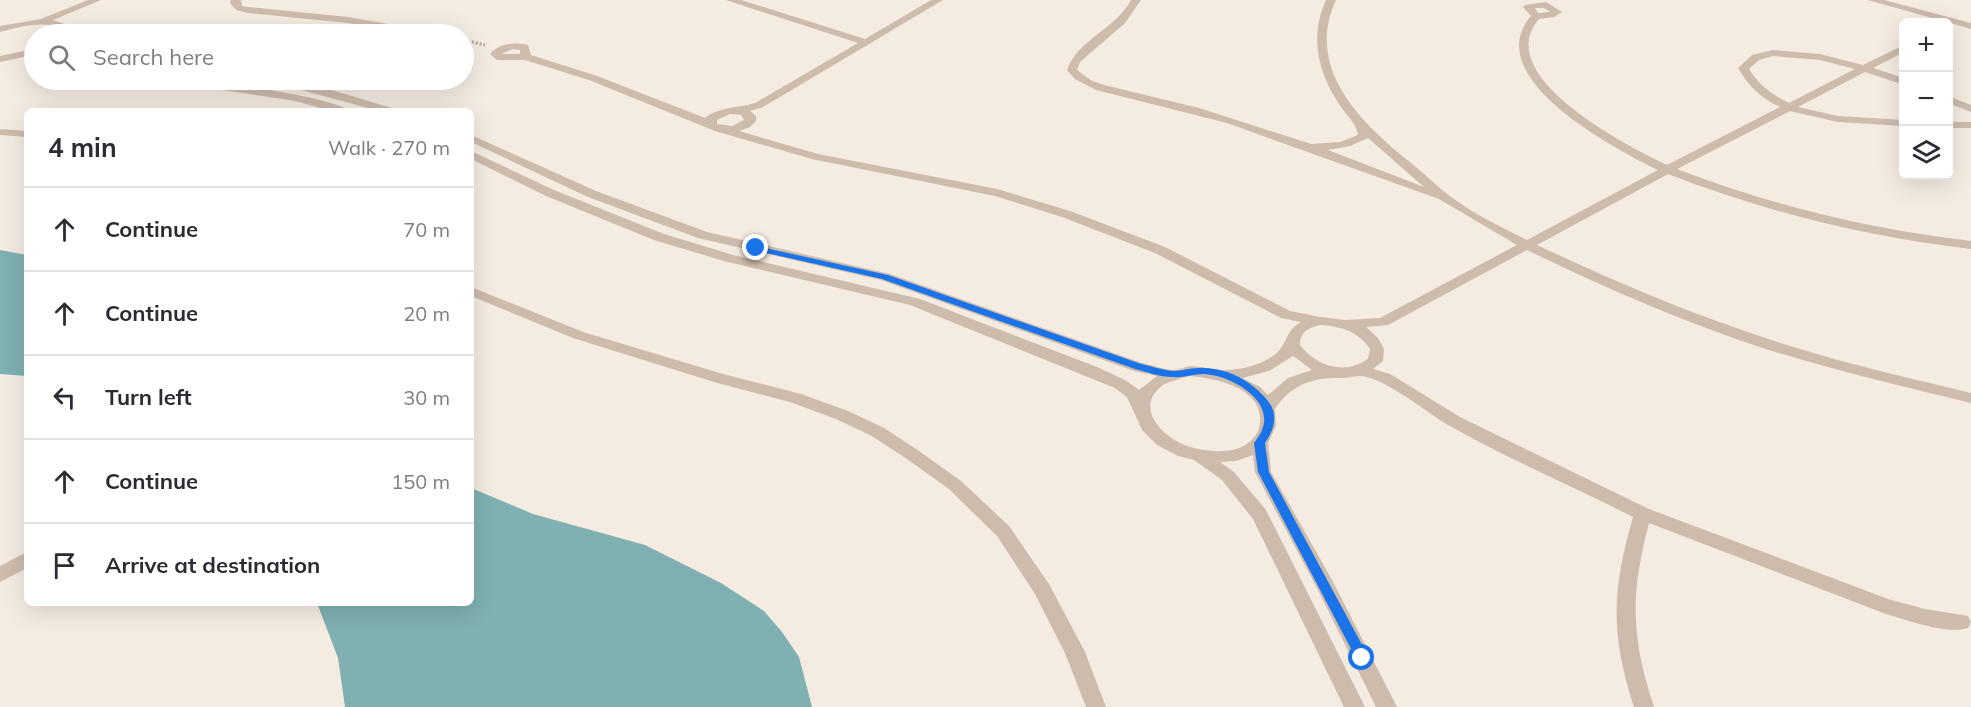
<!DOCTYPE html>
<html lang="en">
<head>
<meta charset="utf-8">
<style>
	:root { --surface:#fff; --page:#f7f7f7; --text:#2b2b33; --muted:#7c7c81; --line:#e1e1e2 }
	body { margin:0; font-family:Mulish,sans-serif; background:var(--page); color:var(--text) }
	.controls { position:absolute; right:18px; top:18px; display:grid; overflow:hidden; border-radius:9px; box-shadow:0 6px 24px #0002 }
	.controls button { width:54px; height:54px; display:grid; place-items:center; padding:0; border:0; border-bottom:2px solid var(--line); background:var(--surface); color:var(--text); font:30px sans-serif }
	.stop { position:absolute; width:18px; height:18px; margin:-14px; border:4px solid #1a73e8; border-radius:50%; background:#fff }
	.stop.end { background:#1a73e8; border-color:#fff; box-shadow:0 2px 6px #0008 }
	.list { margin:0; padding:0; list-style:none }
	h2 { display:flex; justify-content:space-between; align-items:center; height:78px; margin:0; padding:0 24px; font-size:26px }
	h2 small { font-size:20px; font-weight:400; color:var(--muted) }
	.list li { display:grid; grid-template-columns:39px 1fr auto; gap:18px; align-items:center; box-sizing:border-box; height:84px; padding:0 24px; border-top:2px solid var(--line) }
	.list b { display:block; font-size:22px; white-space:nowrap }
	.list em { font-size:20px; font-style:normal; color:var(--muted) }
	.icon { flex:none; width:33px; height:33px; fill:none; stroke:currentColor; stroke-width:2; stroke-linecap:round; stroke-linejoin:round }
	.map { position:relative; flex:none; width:1971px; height:707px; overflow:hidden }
	.search { position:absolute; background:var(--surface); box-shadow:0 6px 24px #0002; left:24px; top:24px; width:450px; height:66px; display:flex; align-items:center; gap:15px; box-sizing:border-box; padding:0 21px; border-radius:33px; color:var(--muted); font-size:22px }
	.panel { position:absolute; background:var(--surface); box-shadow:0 6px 24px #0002; left:24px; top:108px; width:450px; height:498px; border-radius:9px }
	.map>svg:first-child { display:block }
	.water { fill:#7fb0b2 }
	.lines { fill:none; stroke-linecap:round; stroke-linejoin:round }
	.path { stroke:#b9a596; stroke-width:3; stroke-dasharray:2 2; stroke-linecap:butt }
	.street { fill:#cdbbac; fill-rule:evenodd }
	.route { fill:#1a73e8 }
</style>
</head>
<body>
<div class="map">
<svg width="1971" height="707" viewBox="0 0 1971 707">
	<rect width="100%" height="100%" fill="#f4ebe1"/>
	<!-- water -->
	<g class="water">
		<path d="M 0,250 L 27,255 L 27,376 L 0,374 Z"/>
		<path d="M 471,488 L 533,514 L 645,545 L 721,583 L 764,611 L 782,632 L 799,657 L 812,707 L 345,707 L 338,658 L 317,603 L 471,603 Z"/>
	</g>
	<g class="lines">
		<!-- path -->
		<path class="path" d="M 464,40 L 485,45"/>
		<!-- street -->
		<g class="street">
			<path d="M 88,0 L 101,0 L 53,20 L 72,27 L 73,34 L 63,34 L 64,30 C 45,19 20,27 0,32 L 0,26 L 41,19 Z"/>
			<path d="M 231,0 L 241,0 L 242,6 L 248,7 L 348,17 L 411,28 L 436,25 L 449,30 L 447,34 L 437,34 L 438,32 L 436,31 L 408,34 L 348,23 L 248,13 L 236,10 L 230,3 Z"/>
			<path d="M 726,0 L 741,0 L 865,39 L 931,0 L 943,0 L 763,107 L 750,111 L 756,116 L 756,121 L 750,127 L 739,131 L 818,154 L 997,189 L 1070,211 L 1165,247 L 1290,311 L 1320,317 L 1346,320 L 1380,318 L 1517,245 L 1439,199 L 1227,123 L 1096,90 L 1075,79 L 1067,70 C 1078,39 1116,29 1131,0 L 1141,0 L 1125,23 L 1080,62 L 1077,70 L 1092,81 L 1104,85 L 1199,108 L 1311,144 L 1340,142 L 1358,135 C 1356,123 1348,117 1341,107 C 1318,74 1309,37 1326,0 L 1336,0 C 1303,71 1365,127 1416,167 C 1428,177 1439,188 1451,197 C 1474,214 1501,227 1527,240 L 1658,170 C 1615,149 1478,77 1531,16 L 1523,7 L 1525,5 L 1546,2 L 1562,12 L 1554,17 L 1539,19 C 1490,76 1627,146 1667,165 L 1780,107 C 1761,98 1749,87 1738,68 L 1752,55 L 1773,50 L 1820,54 L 1863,65 L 1904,45 L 1904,52 L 1873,68 L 1904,78 L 1904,85 L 1865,72 L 1798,107 L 1838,116 L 1904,120 L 1904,126 L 1838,122 L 1790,111 L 1677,169 C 1773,206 1870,229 1971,241 L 1971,249 C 1867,237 1766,212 1668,174 L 1537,245 C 1628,288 1720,326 1817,354 C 1867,369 1919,380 1971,393 L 1971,403 C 1904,387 1838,371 1772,351 C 1688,324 1607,289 1527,250 L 1388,325 L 1366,327 L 1378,338 L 1384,349 L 1383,361 L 1373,369 L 1390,374 L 1460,417 L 1649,509 L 1888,599 L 1925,609 L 1968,616 L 1971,622 L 1968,628 C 1947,635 1907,620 1886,614 L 1649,523 C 1630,595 1631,637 1654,707 L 1634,707 C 1610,633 1612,591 1633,517 C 1572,486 1508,459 1448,425 C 1426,412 1384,377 1360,376 C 1354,376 1348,378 1342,378 C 1314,377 1291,384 1275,409 L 1276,426 L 1268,443 L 1271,472 L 1332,580 L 1397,707 L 1376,707 L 1317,588 L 1255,472 L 1253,455 L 1236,461 L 1220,462 L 1234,472 L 1266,510 L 1365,707 L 1344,707 L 1253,519 L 1222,480 L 1194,460 L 1178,456 L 1157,445 L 1142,430 L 1127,397 L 1115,388 L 910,305 L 724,261 L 654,240 L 546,196 L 471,159 L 471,151 L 554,190 L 664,234 L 733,255 L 920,299 L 1097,367 L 1125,380 L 1139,390 L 1157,376 L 1134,371 L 881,280 L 698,238 L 588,197 L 471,142 L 471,135 L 596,191 L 707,232 L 890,274 L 1142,363 C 1152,365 1164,370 1174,370 C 1180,370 1186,366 1192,366 C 1201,367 1211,370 1220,370 C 1236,371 1259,366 1273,356 C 1288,346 1284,331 1301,322 L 1281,318 L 1155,253 L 1062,217 L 995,196 L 812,159 L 715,131 L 589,80 L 525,60 L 497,60 L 490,54 C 500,43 514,42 528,45 L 531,55 L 597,76 L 705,118 C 718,107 739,108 755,103 L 858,43 ZM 1535,8 L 1544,8 L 1550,12 L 1538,13 ZM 513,49 L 520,50 L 520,54 L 501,54 ZM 1773,56 L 1820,60 L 1855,69 L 1789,103 C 1771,94 1759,85 1749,69 L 1759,60 ZM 730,114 L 741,115 L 744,120 L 732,126 L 717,124 L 717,120 ZM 1368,138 L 1424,187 L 1328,150 L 1350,146 ZM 1320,325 C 1340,326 1358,331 1370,349 L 1368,359 C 1345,375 1317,367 1300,345 C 1300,332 1308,328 1320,325 ZM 1293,356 L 1312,370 L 1288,378 L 1268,395 L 1260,387 L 1242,378 L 1269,371 ZM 1189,376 C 1217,378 1269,389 1259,428 C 1257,438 1245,447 1236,449 C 1221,453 1204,451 1190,447 C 1164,439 1132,408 1163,385 C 1170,381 1181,379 1189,376 Z"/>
			<path d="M 1868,0 L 1884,0 L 1971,23 L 1971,29 Z"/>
			<path d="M 34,49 L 34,55 L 0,62 L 0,56 Z"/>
			<path d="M 172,80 C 197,77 334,97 350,111 L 332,111 L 295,101 L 177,83 Z"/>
			<path d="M 248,80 C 296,75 349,96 396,109 L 397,111 L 379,111 L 301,90 L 253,83 Z"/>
			<path d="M 1948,96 L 1971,105 L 1971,112 L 1948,103 Z"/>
			<rect x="1948" y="122" width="23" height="6"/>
			<path d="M 0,129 L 27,131 L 27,137 L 0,135 Z"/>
			<path d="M 471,287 L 583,332 L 723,374 L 801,394 L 848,411 L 884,428 L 919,451 L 961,481 L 1009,526 L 1049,584 L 1085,652 L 1106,707 L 1086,707 L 1065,653 L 1035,594 L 997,536 L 949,489 L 907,459 L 872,436 L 836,419 L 790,402 L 714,382 L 573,338 L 471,296 Z"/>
			<path d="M 27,552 L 27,568 L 0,582 L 0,566 Z"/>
		</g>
	</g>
	<!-- route -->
	<path class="route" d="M 756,246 L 888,275 L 1141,364 C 1151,366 1162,370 1173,371 C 1183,371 1194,367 1205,368 C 1230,369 1253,382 1268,401 C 1279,415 1274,430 1265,443 L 1269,472 L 1367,654 L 1369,658 L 1367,662 L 1358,662 L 1258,472 L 1254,443 C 1259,436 1263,431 1264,422 C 1267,395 1227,375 1204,374 C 1194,374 1183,378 1172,377 C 1160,377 1147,372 1135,369 L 882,279 L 753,250 L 753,247 Z"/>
</svg>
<div class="controls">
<button>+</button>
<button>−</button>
<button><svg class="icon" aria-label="layers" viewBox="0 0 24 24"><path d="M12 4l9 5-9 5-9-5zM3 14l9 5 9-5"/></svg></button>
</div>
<div class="stop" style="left:1362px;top:658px"></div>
<div class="stop end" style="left:756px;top:248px"></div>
<div class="search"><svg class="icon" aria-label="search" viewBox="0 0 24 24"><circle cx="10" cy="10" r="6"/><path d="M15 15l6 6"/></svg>Search here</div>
<section class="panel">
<h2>4 min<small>Walk · 270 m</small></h2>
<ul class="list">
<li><svg class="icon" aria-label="ahead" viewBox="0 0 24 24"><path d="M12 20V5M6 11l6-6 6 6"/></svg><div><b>Continue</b></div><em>70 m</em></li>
<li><svg class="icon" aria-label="ahead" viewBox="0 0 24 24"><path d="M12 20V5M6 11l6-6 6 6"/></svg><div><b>Continue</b></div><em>20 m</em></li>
<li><svg class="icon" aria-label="left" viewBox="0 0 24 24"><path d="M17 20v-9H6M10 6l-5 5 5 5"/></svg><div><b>Turn left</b></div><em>30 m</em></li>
<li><svg class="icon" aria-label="ahead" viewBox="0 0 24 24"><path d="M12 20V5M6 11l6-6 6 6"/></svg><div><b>Continue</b></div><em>150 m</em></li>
<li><svg class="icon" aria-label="arrive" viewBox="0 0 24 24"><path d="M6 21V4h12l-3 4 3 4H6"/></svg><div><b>Arrive at destination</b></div></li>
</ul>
</section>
</div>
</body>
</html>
